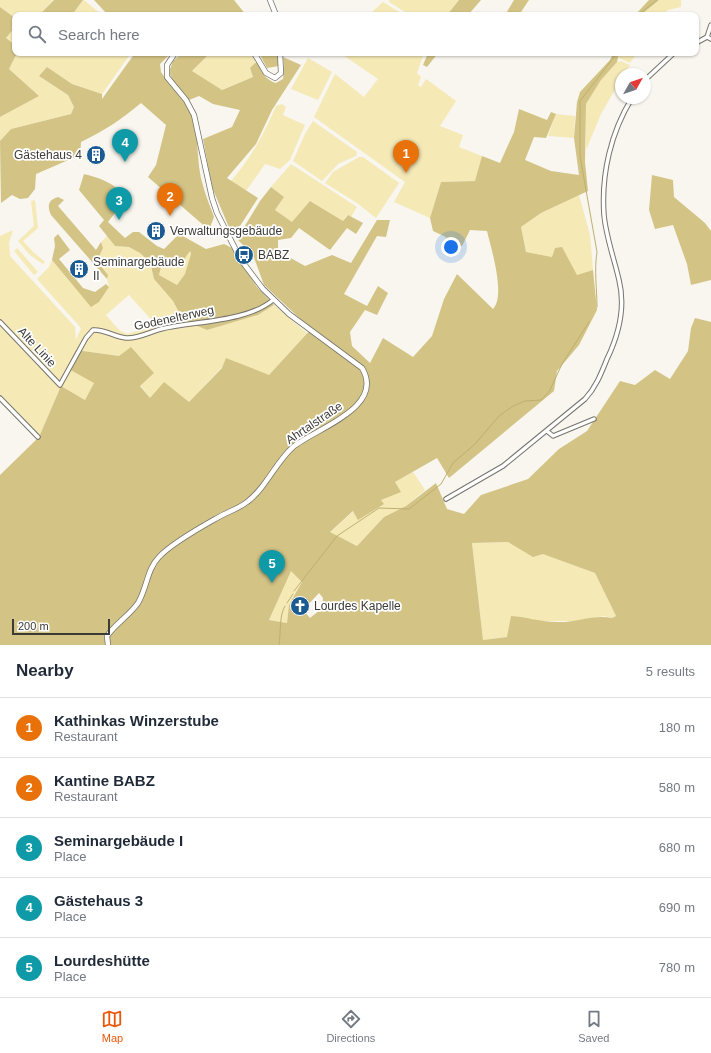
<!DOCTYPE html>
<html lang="en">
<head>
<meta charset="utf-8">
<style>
	:root { --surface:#fff; --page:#f6f6f7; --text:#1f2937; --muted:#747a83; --line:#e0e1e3; --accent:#ea580c }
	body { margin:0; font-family:Arial,sans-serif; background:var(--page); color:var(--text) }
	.compass { position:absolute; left:615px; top:68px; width:36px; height:36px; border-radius:50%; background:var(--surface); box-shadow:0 1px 3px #0004; rotate:50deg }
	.scale { position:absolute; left:12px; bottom:10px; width:98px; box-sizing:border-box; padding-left:4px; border:2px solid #3c3b38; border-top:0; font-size:11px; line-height:14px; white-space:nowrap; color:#3c3b38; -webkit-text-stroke:3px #fff; paint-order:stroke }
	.you { position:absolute; left:451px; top:247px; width:14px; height:14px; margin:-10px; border:3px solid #fff; border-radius:50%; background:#1a73e8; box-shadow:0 0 0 6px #1a73e833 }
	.badge { display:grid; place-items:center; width:26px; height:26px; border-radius:50%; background:var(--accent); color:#fff; font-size:13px; font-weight:700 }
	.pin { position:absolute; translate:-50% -33px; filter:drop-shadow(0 1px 2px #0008) }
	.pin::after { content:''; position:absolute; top:21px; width:14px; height:12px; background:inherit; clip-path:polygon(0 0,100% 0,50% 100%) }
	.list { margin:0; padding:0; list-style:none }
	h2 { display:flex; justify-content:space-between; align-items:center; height:52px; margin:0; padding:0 16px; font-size:17px }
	h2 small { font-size:13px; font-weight:400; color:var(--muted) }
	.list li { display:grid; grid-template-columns:26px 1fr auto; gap:12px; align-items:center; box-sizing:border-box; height:60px; padding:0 16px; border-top:1px solid var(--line) }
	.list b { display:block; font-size:15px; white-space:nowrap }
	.list p { margin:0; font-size:13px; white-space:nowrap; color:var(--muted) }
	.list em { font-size:13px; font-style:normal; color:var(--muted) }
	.icon { flex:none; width:22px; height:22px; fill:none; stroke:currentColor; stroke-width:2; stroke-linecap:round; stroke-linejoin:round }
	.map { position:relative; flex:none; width:711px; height:645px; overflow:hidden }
	.search { position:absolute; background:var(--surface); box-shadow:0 1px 3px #0004; left:12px; right:12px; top:12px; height:44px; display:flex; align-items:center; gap:10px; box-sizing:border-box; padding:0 14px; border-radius:8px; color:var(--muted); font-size:15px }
	.sheet { height:352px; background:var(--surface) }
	nav { display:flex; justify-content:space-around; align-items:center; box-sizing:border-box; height:56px; border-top:1px solid var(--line); background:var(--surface); font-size:11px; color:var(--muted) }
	nav a { display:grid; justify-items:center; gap:2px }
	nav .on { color:var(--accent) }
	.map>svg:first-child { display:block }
	.green { fill:#f5e9b6; fill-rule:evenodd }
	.forest { fill:#d3c486; fill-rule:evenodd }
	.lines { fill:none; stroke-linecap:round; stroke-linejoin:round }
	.stream { stroke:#beaf71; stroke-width:1 }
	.minor-casing { stroke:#76746d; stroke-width:5.5 }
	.major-casing { stroke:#76746d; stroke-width:6 }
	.minor { stroke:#fff; stroke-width:3.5 }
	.major { stroke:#fff; stroke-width:4.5 }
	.labels { text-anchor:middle; stroke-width:3.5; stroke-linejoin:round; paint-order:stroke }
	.poi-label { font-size:12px; fill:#3c3b38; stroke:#fff; text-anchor:start }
	.street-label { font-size:12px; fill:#3c3b38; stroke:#fff }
</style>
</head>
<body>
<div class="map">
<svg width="711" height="645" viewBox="0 0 711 645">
	<rect width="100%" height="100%" fill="#f8f6ee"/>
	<!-- green -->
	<g class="green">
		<path d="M 0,0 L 53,0 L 39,15 L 15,15 L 15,18 L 0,7 Z"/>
		<path d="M 83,0 L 84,0 L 102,15 L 72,15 Z"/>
		<path d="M 389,0 L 459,0 L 447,15 L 410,15 L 389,2 Z"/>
		<path d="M 659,0 L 681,0 L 681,7 L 668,10 L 661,15 L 641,15 Z"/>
		<path d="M 383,2 L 404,15 L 369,15 Z"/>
		<path d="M 15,27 L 15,45 L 6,38 Z"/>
		<path d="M 17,53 L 131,53 L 102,94 L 72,84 L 47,67 L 39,76 L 68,95 L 74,107 L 71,114 L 11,129 L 0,141 L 0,117 L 39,96 L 9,69 Z"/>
		<path d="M 210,53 L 250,53 L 254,56 L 255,63 L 250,69 L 253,77 L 221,90 L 192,71 Z"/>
		<path d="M 344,53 L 424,53 L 417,73 L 421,77 L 418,85 L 421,87 L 426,79 L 456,101 L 440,126 L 463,135 L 459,147 L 482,156 L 476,181 L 441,182 L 430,218 L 394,202 L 405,182 L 314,117 L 335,74 L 364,97 L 378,79 L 343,55 Z"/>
		<path d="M 619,53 L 637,53 L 630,63 L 617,57 Z"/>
		<path d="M 308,58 L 332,72 L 318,100 L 291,89 Z"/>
		<path d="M 621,61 L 630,65 L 624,74 L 621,74 L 621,79 L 601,114 L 586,150 L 586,104 L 601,80 L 617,62 Z"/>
		<path d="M 282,104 L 286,107 L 283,115 L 305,125 L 290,160 L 280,169 L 265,164 L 246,191 L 231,181 C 252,156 263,136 276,106 Z"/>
		<path d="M 556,114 L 575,116 L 574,138 L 548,136 Z"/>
		<path d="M 313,121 L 357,152 L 356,156 L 338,164 L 322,181 L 293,161 L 305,134 Z"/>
		<path d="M 359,157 L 363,157 L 399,183 L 376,218 L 357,203 L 325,183 L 333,172 Z"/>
		<path d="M 291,164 L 357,207 L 351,217 L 347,215 L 343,221 L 310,201 L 292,223 L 275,210 L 284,197 L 271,187 Z"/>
		<path d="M 579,195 L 590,235 L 593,270 L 577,276 L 552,257 L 526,252 L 521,227 L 541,213 Z"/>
		<path d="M 35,200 L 38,228 L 23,241 L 33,252 L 45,262 L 43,264 L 30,255 L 18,241 L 34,226 L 31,201 Z"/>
		<path d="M 13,230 L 9,243 L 10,256 L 75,327 L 76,340 L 81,328 L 37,279 L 49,267 L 52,260 L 91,306 L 99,302 L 109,287 L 107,279 L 108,275 L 97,261 L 103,248 L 101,242 L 107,236 L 115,246 L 129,247 L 140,253 L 150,262 L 154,279 L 173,301 L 181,316 L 207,330 L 258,315 L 274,305 L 307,333 L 269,375 L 222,367 L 189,402 L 150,398 L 119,356 L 76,350 L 94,383 L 85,400 L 61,386 L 39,437 L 0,396 L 0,236 ZM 129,295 L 155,324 L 128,334 L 120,331 L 106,315 Z"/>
		<path d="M 17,248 L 38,272 L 34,275 L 14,251 Z"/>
		<path d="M 190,251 C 194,262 184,277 177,285 L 159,275 L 162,262 Z"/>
		<path d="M 413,472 L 425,490 L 406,506 L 384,517 L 357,546 L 330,532 L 354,511 L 358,519 L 383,504 L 380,500 L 395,482 Z"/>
		<path d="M 508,542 L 562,560 L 595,573 L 616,616 L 612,618 L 604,616 L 578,621 L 547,621 L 507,637 L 483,640 L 472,543 Z"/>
		<path d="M 291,570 L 302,582 L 289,605 L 287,623 L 269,620 Z"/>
	</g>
	<!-- forest -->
	<g class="forest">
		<path d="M 54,0 L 83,0 L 72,15 L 39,15 Z"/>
		<path d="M 94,0 L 234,0 L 246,15 L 108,15 Z"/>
		<path d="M 459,0 L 481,0 L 468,15 L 447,15 Z"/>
		<path d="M 514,0 L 529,0 L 519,15 L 505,15 Z"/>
		<path d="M 649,0 L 659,0 L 641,15 L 635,15 Z"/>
		<path d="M 0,7 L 15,18 L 15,27 L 6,38 L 15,45 L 15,53 L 17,53 L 9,69 L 39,96 L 0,117 Z"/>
		<path d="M 135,53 L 171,53 L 160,64 L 161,72 C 167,81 179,91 186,102 C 201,127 195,155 202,182 C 205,194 210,206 214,217 L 209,230 L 148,177 L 156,165 L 166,125 L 141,103 C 122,119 104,131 81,142 L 80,155 L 36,174 L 35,189 L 28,198 L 20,199 L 12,195 L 1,203 L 0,141 L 11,129 L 71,114 L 74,107 L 68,95 L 39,76 L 47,67 L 72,84 L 102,94 L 102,99 Z"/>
		<path d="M 182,53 L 210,53 L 192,71 L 222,90 L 253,77 L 250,68 L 255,63 L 258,62 C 262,72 265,80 276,83 L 283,79 L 284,66 L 283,57 L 301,65 L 272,110 L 256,144 L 227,178 L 258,198 L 233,237 L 212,187 L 203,139 L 232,127 L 240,110 L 213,104 L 199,96 L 189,100 L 173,81 L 169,72 L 173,61 Z"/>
		<path d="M 259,53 L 277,53 L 279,66 L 267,68 Z"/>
		<path d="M 428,53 L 438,53 L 427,67 L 423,65 Z"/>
		<path d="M 613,53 L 619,53 L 617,62 L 601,80 L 586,104 L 585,162 L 588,191 L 541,213 L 521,227 L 526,252 L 552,257 L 555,248 L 562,247 L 577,275 L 593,270 L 597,310 L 579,345 L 557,371 L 554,391 L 449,478 L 437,458 L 395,482 L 401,492 L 381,500 L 384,504 L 358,520 L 353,511 L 330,532 L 357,546 L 384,517 L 406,506 L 436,483 L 447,509 L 464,514 L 481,495 L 528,479 L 559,449 L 587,431 L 620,381 L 635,385 L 655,370 L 670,379 L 688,351 L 691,328 L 695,318 L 711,322 L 711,645 L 0,645 L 0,475 L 39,437 L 61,386 L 85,400 L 94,383 L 67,368 L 76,350 L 119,356 L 131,347 L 154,373 L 140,386 L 150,398 L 164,382 L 189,402 L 222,368 L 226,358 L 269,375 L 311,329 L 264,285 L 253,255 L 237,239 L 260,201 L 271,187 L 284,197 L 275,210 L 292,222 L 310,201 L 343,221 L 348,215 L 363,223 L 356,234 L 347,228 L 330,250 L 299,228 L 291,238 L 278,240 L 278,251 L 305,266 L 332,255 L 351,263 L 377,220 L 390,220 L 386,237 L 377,236 L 344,294 L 367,306 L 378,286 L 388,293 L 377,315 L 365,310 L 350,332 L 352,346 L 370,363 L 383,338 L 413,357 L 432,336 L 444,299 L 457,274 L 493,309 C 506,296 491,248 487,231 L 470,230 L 462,246 L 445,242 L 446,237 L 433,231 L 430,218 L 441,182 L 475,181 L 482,156 L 500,163 L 514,132 L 519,109 L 547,120 L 551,112 L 556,114 L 546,138 L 534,137 L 525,160 L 551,171 L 579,175 L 574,138 L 577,102 L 580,92 L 610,60 ZM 508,542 L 533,557 L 543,554 L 595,573 L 616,616 L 612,618 C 594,614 576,623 557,622 C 541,622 526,617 511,616 L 507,637 L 483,640 L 472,543 ZM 291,571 L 302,582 L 289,605 L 287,623 L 269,620 ZM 319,593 L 323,598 C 323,608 318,612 310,618 L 303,610 Z"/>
		<path d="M 84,174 C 99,178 121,184 124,201 L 108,222 L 125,238 L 133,232 L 139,232 L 157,246 L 164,249 L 176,237 L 181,235 L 206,249 L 224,244 L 232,248 L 257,287 L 274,305 L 258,315 L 207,330 L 186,321 L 181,316 L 173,301 L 154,279 L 150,262 L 140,253 L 129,247 L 115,246 L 99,226 L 104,220 L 79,190 ZM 190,251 L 191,254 L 185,274 L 177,285 L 159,275 L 162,263 L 178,268 Z"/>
		<path d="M 652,175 L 673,180 L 674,197 L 705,223 L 711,231 L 711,280 L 691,285 L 687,264 L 673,225 L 655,229 L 649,210 Z"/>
		<path d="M 58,197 L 64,200 L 58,206 L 96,250 L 101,242 L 103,248 L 97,261 L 108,275 L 107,279 L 51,215 C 47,206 48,200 58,197 Z"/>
		<path d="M 58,234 L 70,250 L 59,259 L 83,288 L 95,292 L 106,284 L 109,287 L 99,302 L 91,307 L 52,260 L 55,246 L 54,238 Z"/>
	</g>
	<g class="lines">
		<!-- stream -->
		<g class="stream">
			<path d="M 638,15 L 657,0"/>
			<path d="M 597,307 C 597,289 594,270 597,252 L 580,156 L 580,101 L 617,53"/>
			<path d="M 294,591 L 337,536 L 379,508 L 409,509 L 441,484 L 453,463 L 475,444 L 499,416 L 513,406 L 525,401 L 541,400 L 549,392 L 562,364 L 589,322"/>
			<path d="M 287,603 L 293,594"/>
			<path d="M 279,645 C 281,633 279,615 285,606"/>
		</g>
		<defs>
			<g id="minor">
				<path d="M 711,25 L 707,37 L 711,39"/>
				<path d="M 696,43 L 707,37"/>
				<path d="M 645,80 L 674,53"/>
				<path d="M 0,322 L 60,385 L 86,338 L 93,330 C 105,329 114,337 126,338 C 137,339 150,332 161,329 C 195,321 247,322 273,300"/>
				<path d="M 0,398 L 38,437"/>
				<path d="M 547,431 L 553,436 L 594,419"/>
				<path d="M 446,499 L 503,466 L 585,399 C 596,387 601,374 607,359 C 619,334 626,308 619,280 C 614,258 606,237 604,215 C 601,174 611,132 632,98"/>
			</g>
			<g id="major">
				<path d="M 270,0 L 276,15"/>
				<path d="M 254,53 L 266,73 L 275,78 L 281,73 L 280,53"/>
				<path d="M 108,645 L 107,636 C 116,623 129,616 138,603 C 147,588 147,569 159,557 C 172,543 201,527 217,518 C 227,512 238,509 247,502 C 266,488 275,463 293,447 C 314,429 386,408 362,368 L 289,314 L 263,289 L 241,260 L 217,213 L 212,198 L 194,115 L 186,100 L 167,77 L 167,65 L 175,53"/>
			</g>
		</defs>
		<!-- minor casing -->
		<use href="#minor" class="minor-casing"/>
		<!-- major casing -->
		<use href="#major" class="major-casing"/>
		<!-- minor -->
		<use href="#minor" class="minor"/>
		<!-- major -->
		<use href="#major" class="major"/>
	</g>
	<!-- icons -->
	<defs>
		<symbol id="building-disc" viewBox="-11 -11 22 22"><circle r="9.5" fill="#1b5b91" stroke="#fff"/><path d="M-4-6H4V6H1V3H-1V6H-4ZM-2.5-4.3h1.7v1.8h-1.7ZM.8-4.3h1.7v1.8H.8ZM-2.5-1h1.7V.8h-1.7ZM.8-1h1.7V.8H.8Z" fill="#fff"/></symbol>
		<symbol id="bus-disc" viewBox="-11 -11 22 22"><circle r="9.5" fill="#1b5b91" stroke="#fff"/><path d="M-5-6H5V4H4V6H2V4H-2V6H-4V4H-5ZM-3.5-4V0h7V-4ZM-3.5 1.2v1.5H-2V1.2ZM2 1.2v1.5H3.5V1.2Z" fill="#fff"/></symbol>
		<symbol id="church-disc" viewBox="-11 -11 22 22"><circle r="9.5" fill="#1b5b91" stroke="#fff"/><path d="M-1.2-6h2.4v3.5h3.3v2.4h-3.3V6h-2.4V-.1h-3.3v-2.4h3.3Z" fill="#fff"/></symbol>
	</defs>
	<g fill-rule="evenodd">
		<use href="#building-disc" x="85" y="144" width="22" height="22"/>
		<use href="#building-disc" x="145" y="220" width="22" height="22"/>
		<use href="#bus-disc" x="233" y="244" width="22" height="22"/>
		<use href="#building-disc" x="68" y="258" width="22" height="22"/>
		<use href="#church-disc" x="289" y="595" width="22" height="22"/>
	</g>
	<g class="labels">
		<!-- poi labels -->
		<g class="poi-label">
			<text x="82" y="159" text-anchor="end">Gästehaus 4</text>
			<text x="170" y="235">Verwaltungsgebäude</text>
			<text x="258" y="259">BABZ</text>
			<text x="93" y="266">Seminargebäude<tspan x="93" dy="14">II</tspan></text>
			<text x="314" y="610">Lourdes Kapelle</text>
		</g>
		<!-- street labels -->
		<g class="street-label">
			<text transform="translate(174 318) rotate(-12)" y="4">Godenelterweg</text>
			<text transform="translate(37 347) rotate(47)" y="4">Alte Linie</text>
			<text transform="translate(314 423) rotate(-34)" y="4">Ahrtalstraße</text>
		</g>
	</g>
</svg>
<svg class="compass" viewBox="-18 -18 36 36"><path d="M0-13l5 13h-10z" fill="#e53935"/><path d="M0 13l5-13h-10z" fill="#747a83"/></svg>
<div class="scale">200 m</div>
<div class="you"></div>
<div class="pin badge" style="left:406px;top:173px;background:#e8710a">1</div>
<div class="pin badge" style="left:170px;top:216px;background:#e8710a">2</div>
<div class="pin badge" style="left:119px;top:220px;background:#0f9aa8">3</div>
<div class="pin badge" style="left:125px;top:162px;background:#0f9aa8">4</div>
<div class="pin badge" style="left:272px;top:583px;background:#0f9aa8">5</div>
<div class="search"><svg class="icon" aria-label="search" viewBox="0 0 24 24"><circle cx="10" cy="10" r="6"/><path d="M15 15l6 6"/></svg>Search here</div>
</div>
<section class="sheet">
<h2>Nearby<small>5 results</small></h2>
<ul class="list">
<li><span class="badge" style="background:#e8710a">1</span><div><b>Kathinkas Winzerstube</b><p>Restaurant</p></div><em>180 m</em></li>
<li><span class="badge" style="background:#e8710a">2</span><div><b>Kantine BABZ</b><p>Restaurant</p></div><em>580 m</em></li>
<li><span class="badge" style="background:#0f9aa8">3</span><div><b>Seminargebäude I</b><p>Place</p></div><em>680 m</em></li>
<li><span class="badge" style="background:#0f9aa8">4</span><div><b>Gästehaus 3</b><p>Place</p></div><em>690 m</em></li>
<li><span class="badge" style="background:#0f9aa8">5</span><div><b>Lourdeshütte</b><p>Place</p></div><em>780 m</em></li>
</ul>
</section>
<nav>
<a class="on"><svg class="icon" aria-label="map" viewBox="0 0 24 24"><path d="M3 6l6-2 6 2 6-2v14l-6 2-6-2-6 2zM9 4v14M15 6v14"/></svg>Map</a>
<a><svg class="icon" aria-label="directions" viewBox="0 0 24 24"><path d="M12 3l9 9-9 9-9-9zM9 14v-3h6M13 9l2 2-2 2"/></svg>Directions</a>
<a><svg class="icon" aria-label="saved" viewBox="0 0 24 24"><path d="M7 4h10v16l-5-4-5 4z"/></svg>Saved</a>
</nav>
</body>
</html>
